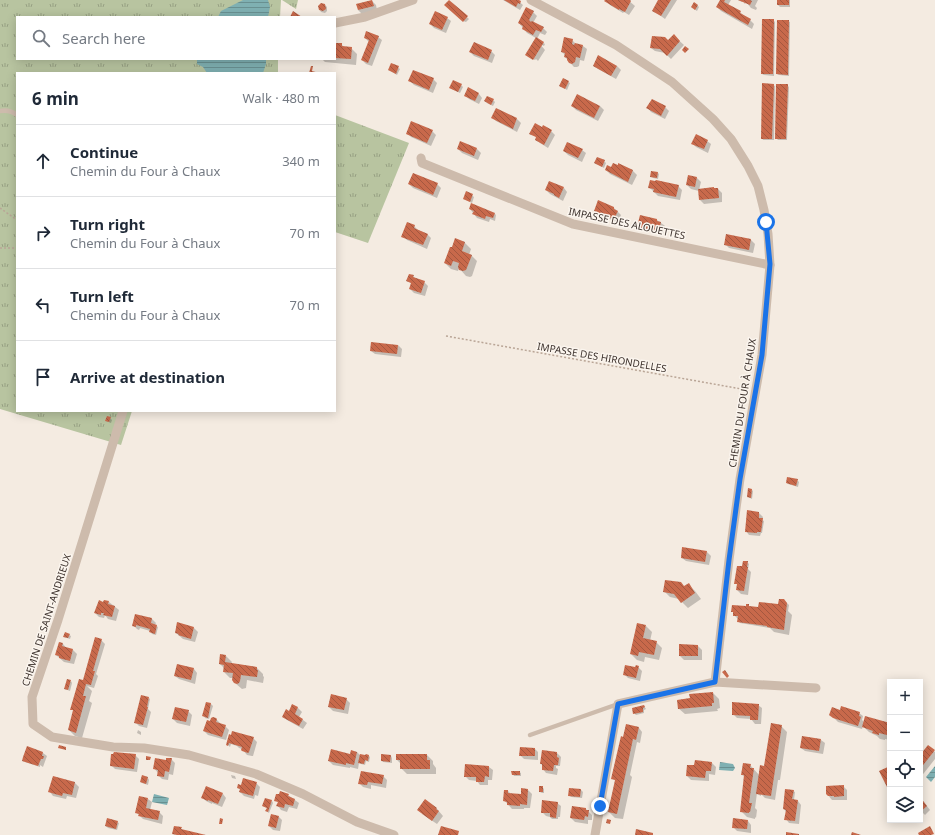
<!DOCTYPE html>
<html lang="en">
<head>
<meta charset="utf-8">
<style>
	:root { --surface:#fff; --page:#f6f6f7; --text:#1f2937; --muted:#747a83; --line:#e0e1e3 }
	body { margin:0; font-family:"Noto Sans",sans-serif; background:var(--page); color:var(--text) }
	.controls { position:absolute; right:12px; bottom:12px; display:grid; overflow:hidden; border-radius:0px; box-shadow:0 2px 10px #0003 }
	.controls button { width:36px; height:36px; display:grid; place-items:center; padding:0; border:0; border-bottom:1px solid var(--line); background:var(--surface); color:var(--text); font:20px sans-serif }
	.stop { position:absolute; width:12px; height:12px; margin:-9px; border:3px solid #1a73e8; border-radius:50%; background:#fff }
	.stop.end { background:#1a73e8; border-color:#fff; box-shadow:0 1px 4px #0008 }
	.list { margin:0; padding:0; list-style:none }
	h2 { display:flex; justify-content:space-between; align-items:center; height:52px; margin:0; padding:0 16px; font-size:17px }
	h2 small { font-size:13px; font-weight:400; color:var(--muted) }
	.list li { display:grid; grid-template-columns:26px 1fr auto; gap:12px; align-items:center; box-sizing:border-box; height:72px; padding:0 16px; border-top:1px solid var(--line) }
	.list b { display:block; font-size:15px; white-space:nowrap }
	.list p { margin:0; font-size:13px; white-space:nowrap; color:var(--muted) }
	.list em { font-size:13px; font-style:normal; color:var(--muted) }
	.icon { flex:none; width:22px; height:22px; fill:none; stroke:currentColor; stroke-width:2; stroke-linecap:round; stroke-linejoin:round }
	.map { position:relative; flex:none; width:935px; height:835px; overflow:hidden }
	.search { position:absolute; background:var(--surface); box-shadow:0 2px 10px #0003; left:16px; top:16px; width:320px; height:44px; display:flex; align-items:center; gap:10px; box-sizing:border-box; padding:0 14px; border-radius:0px; color:var(--muted); font-size:15px }
	.panel { position:absolute; background:var(--surface); box-shadow:0 2px 10px #0003; left:16px; top:72px; width:320px; height:340px; border-radius:0px }
	.map>svg:first-child { display:block }
	.grass { fill:url(#grass-tufts) }
	.water { fill:url(#water-rules) }
	.shadow { fill:#0003; fill-rule:evenodd }
	.building { fill:url(#building-back-hatch) }
	.lines { fill:none; stroke-linecap:round; stroke-linejoin:round }
	.path { stroke:#b9a596; stroke-width:1.5; stroke-dasharray:2 2; stroke-linecap:butt }
	.service { stroke:#cdbbac; stroke-width:4.5 }
	.minor { stroke:#cdbbac; stroke-width:9 }
	.route { stroke:#1a73e8; stroke-width:5 }
	.labels { text-anchor:middle; stroke-width:3; stroke-linejoin:round; paint-order:stroke }
	.street-label { font-size:10px; fill:#3b302b; stroke:#fbf5ee }
</style>
</head>
<body>
<div class="map">
<svg width="935" height="835" viewBox="0 0 935 835">
	<defs>
		<pattern id="grass-tufts" width="24" height="20" patternUnits="userSpaceOnUse"><rect width="24" height="20" fill="#b8c4a0"/><path d="M3 7l-1-3M5 7V3M7 7l1-3M15 17l-1-3M17 17v-4M19 17l1-3" fill="none" stroke="#97a083"/></pattern>
		<pattern id="water-rules" width="6" height="5" patternUnits="userSpaceOnUse"><rect width="6" height="5" fill="#7fb0b2"/><path d="M0 2.5h6" fill="none" stroke="#699091"/></pattern>
		<pattern id="building-back-hatch" width="6" height="6" patternUnits="userSpaceOnUse"><rect width="6" height="6" fill="#c8694b"/><path d="M-1 5l2 2M0 0l6 6M5-1l2 2" fill="none" stroke="#a4573f"/></pattern>
	</defs>
	<rect width="100%" height="100%" fill="#f4ebe1"/>
	<!-- grass -->
	<g class="grass">
		<path d="M 0,0 L 281,0 L 280,17 L 17,17 L 17,59 L 278,59 L 278,73 L 17,73 L 17,411 L 132,411 L 121,445 L 0,409 Z"/>
		<path d="M 282,0 L 298,0 L 296,9 Z"/>
		<path d="M 335,115 L 409,143 L 368,243 L 335,232 Z"/>
	</g>
	<!-- water -->
	<g class="water">
		<path d="M 243,0 L 268,0 L 270,7 L 268,17 L 218,17 L 221,11 Z"/>
		<path d="M 197,59 L 266,59 L 266,64 L 263,73 L 207,73 L 203,67 L 197,64 Z"/>
		<path d="M 720,762 L 733,764 L 735,768 L 733,771 L 719,770 Z"/>
		<path d="M 935,766 L 935,777 L 931,782 L 926,777 Z"/>
		<path d="M 154,794 L 169,798 L 167,805 L 152,802 Z"/>
	</g>
	<!-- shadow -->
	<g class="shadow">
		<path d="M 503,0 L 517,0 L 523,5 L 520,10 Z"/>
		<path d="M 606,0 L 628,0 L 635,6 L 629,15 L 624,12 L 623,13 L 610,5 L 606,1 Z"/>
		<path d="M 659,0 L 677,0 L 665,19 L 658,14 L 654,11 Z"/>
		<path d="M 721,0 L 731,0 L 728,5 L 740,12 L 744,16 L 750,20 L 754,24 L 752,29 L 721,11 L 717,7 Z"/>
		<path d="M 738,0 L 758,0 L 755,6 L 757,8 L 756,10 L 751,8 L 746,2 L 745,4 L 744,3 L 745,1 L 743,1 L 742,2 Z"/>
		<path d="M 778,0 L 790,0 L 790,7 L 780,7 L 778,5 Z"/>
		<path d="M 372,1 L 376,5 L 377,10 L 362,14 L 358,10 Z"/>
		<path d="M 449,1 L 469,19 L 466,22 L 463,21 Z"/>
		<path d="M 695,3 L 699,7 L 697,11 L 694,9 Z"/>
		<path d="M 325,5 L 327,7 L 327,11 L 325,13 L 321,12 L 320,10 Z"/>
		<path d="M 533,12 L 537,16 L 533,23 L 543,28 L 547,32 L 545,35 L 540,33 L 537,39 L 545,44 L 544,46 L 540,44 L 545,50 L 538,61 L 536,59 L 535,60 L 525,54 L 527,55 L 536,38 L 527,33 L 519,23 Z"/>
		<path d="M 447,18 L 451,21 L 446,33 L 434,28 L 430,24 Z"/>
		<path d="M 773,20 L 775,22 L 774,76 L 764,75 L 762,74 Z"/>
		<path d="M 788,21 L 790,22 L 789,76 L 779,75 L 777,74 Z"/>
		<path d="M 674,36 L 684,45 L 671,59 L 665,53 L 655,51 L 651,48 L 668,42 Z"/>
		<path d="M 378,37 L 382,40 L 372,66 L 366,64 L 362,60 L 369,42 L 365,38 Z"/>
		<path d="M 572,40 L 576,44 L 583,46 L 587,49 L 584,61 L 580,60 L 579,66 L 577,67 L 574,67 L 565,57 L 565,55 L 562,52 Z"/>
		<path d="M 341,44 L 344,47 L 351,48 L 357,54 L 356,65 L 325,62 L 322,59 L 335,59 L 335,47 Z"/>
		<path d="M 491,51 L 495,55 L 492,63 L 474,56 L 470,52 Z"/>
		<path d="M 599,57 L 617,66 L 621,70 L 616,79 L 598,69 L 594,66 Z"/>
		<path d="M 392,64 L 400,69 L 397,75 L 389,70 Z"/>
		<path d="M 433,79 L 437,83 L 433,93 L 414,85 L 410,81 Z"/>
		<path d="M 568,82 L 570,83 L 567,90 L 561,86 Z"/>
		<path d="M 461,85 L 463,87 L 460,93 L 452,89 Z"/>
		<path d="M 773,85 L 775,86 L 774,140 L 763,140 L 762,138 Z"/>
		<path d="M 787,85 L 789,87 L 787,140 L 778,140 L 776,138 Z"/>
		<path d="M 479,94 L 482,98 L 479,104 L 469,99 L 465,95 Z"/>
		<path d="M 493,100 L 495,102 L 493,106 L 487,103 Z"/>
		<path d="M 572,106 L 600,106 L 604,110 L 598,121 L 576,110 Z"/>
		<path d="M 665,107 L 669,111 L 665,119 L 651,112 L 648,108 Z"/>
		<path d="M 496,109 L 517,119 L 521,123 L 517,132 L 496,121 L 492,117 Z"/>
		<path d="M 432,131 L 436,135 L 431,146 L 411,137 L 407,133 Z"/>
		<path d="M 551,131 L 555,135 L 548,148 L 540,143 L 536,139 L 537,138 L 531,133 Z"/>
		<path d="M 707,141 L 711,144 L 708,153 L 696,147 L 692,143 Z"/>
		<path d="M 460,142 L 477,149 L 481,153 L 478,160 L 462,153 L 458,149 Z"/>
		<path d="M 582,150 L 586,153 L 582,162 L 568,155 L 564,151 Z"/>
		<path d="M 604,161 L 606,163 L 604,168 L 597,164 Z"/>
		<path d="M 619,165 L 633,171 L 637,175 L 632,185 L 610,174 L 606,170 L 618,166 Z"/>
		<path d="M 658,173 L 659,174 L 658,179 L 653,178 L 651,176 Z"/>
		<path d="M 689,176 L 697,178 L 701,182 L 699,190 L 718,189 L 722,193 L 722,202 L 704,204 L 700,200 L 699,191 L 691,189 L 687,185 Z"/>
		<path d="M 409,184 L 437,184 L 441,188 L 437,198 L 413,188 Z"/>
		<path d="M 678,186 L 682,190 L 680,200 L 658,196 L 650,188 Z"/>
		<path d="M 564,188 L 567,192 L 563,201 L 550,194 L 546,190 Z"/>
		<path d="M 467,192 L 474,197 L 472,203 L 464,199 Z"/>
		<path d="M 614,208 L 621,215 L 618,223 L 599,214 L 595,211 Z"/>
		<path d="M 470,209 L 489,212 L 495,214 L 496,215 L 495,221 L 490,219 L 489,222 L 477,218 Z"/>
		<path d="M 657,220 L 665,226 L 663,235 L 642,230 L 639,226 Z"/>
		<path d="M 414,226 L 418,230 L 427,234 L 431,238 L 427,249 L 407,240 L 403,236 Z"/>
		<path d="M 456,239 L 465,243 L 471,249 L 469,255 L 471,255 L 477,261 L 472,276 L 470,277 L 466,276 L 459,268 L 458,271 L 451,269 L 445,263 Z"/>
		<path d="M 751,240 L 755,244 L 753,253 L 729,248 L 725,244 Z"/>
		<path d="M 413,276 L 415,278 L 424,282 L 428,286 L 425,296 L 414,293 L 410,289 L 412,284 L 408,281 Z"/>
		<rect x="335" y="293" width="1" height="23"/>
		<path d="M 398,345 L 402,349 L 401,357 L 375,354 L 371,351 Z"/>
		<path d="M 110,418 L 112,420 L 111,423 L 106,421 Z"/>
		<path d="M 797,480 L 799,482 L 798,487 L 788,484 L 787,483 Z"/>
		<path d="M 752,490 L 753,491 L 752,499 L 750,498 L 748,496 Z"/>
		<path d="M 759,513 L 763,517 L 762,520 L 764,521 L 762,533 L 761,533 L 760,536 L 749,535 L 746,531 Z"/>
		<path d="M 707,552 L 711,556 L 709,565 L 686,561 L 682,558 Z"/>
		<path d="M 747,562 L 749,564 L 748,569 L 751,572 L 748,595 L 741,594 L 737,590 L 738,585 L 735,583 L 743,568 Z"/>
		<path d="M 689,585 L 695,591 L 701,599 L 688,608 L 679,599 L 670,597 L 664,591 L 685,587 Z"/>
		<path d="M 784,600 L 789,605 L 788,611 L 792,615 L 789,635 L 774,632 L 770,628 L 740,623 L 738,621 L 739,620 L 734,615 L 759,608 L 778,605 ZM 738,618 L 773,623 L 740,620 Z"/>
		<path d="M 105,601 L 109,602 L 119,610 L 116,621 L 108,619 L 105,615 L 104,618 L 99,617 L 95,613 L 104,603 Z"/>
		<path d="M 136,615 L 152,619 L 156,623 L 155,625 L 158,627 L 156,635 L 152,634 L 150,631 L 140,628 L 139,630 L 137,629 L 133,625 Z"/>
		<path d="M 178,624 L 194,628 L 198,632 L 195,642 L 183,639 L 176,633 Z"/>
		<path d="M 646,626 L 652,632 L 650,641 L 656,642 L 662,648 L 659,660 L 645,657 L 644,662 L 637,660 L 631,654 Z"/>
		<path d="M 69,635 L 71,636 L 70,639 L 64,637 Z"/>
		<path d="M 101,640 L 105,644 L 96,674 L 98,676 L 94,688 L 87,686 L 92,691 L 89,701 L 92,703 L 82,738 L 75,736 L 69,730 L 74,712 L 72,709 Z"/>
		<path d="M 59,643 L 63,644 L 67,649 L 73,650 L 77,654 L 74,664 L 64,662 L 56,655 Z"/>
		<path d="M 698,646 L 702,650 L 702,660 L 684,660 L 680,656 Z"/>
		<path d="M 226,656 L 232,662 L 231,664 L 257,668 L 263,674 L 263,676 L 264,677 L 263,683 L 247,680 L 246,688 L 242,689 L 235,683 L 233,678 L 230,678 L 224,672 L 224,668 L 220,664 Z"/>
		<path d="M 638,667 L 642,671 L 640,681 L 628,678 L 624,674 Z"/>
		<path d="M 194,669 L 197,673 L 195,684 L 179,679 L 175,676 Z"/>
		<path d="M 71,681 L 72,683 L 70,691 L 65,689 Z"/>
		<path d="M 713,693 L 719,699 L 720,708 L 717,709 L 718,711 L 685,714 L 678,708 L 691,699 Z"/>
		<path d="M 149,698 L 150,699 L 148,709 L 151,712 L 147,728 L 139,726 L 135,722 Z"/>
		<path d="M 346,699 L 350,703 L 348,714 L 333,711 L 329,707 Z"/>
		<path d="M 207,703 L 211,704 L 213,706 L 209,719 L 205,718 L 204,716 Z"/>
		<path d="M 293,705 L 298,708 L 302,712 L 299,717 L 307,723 L 303,729 L 287,720 L 283,717 L 289,712 Z"/>
		<path d="M 758,705 L 762,708 L 761,724 L 755,724 L 751,719 L 737,718 L 733,714 Z"/>
		<path d="M 644,706 L 646,709 L 644,710 L 644,713 L 636,715 L 634,713 Z"/>
		<path d="M 188,711 L 192,715 L 190,726 L 177,723 L 173,719 Z"/>
		<path d="M 840,711 L 859,713 L 863,716 L 862,720 L 864,722 L 890,725 L 890,740 L 885,739 L 885,740 L 880,739 L 877,736 L 869,732 L 863,726 L 862,729 L 838,722 L 830,714 Z"/>
		<path d="M 216,719 L 221,724 L 225,726 L 229,730 L 226,740 L 208,735 L 204,731 L 211,722 Z"/>
		<path d="M 781,726 L 787,732 L 780,780 L 778,780 L 775,800 L 765,798 L 761,794 L 761,796 L 759,795 L 757,793 L 755,808 L 757,810 L 756,818 L 755,817 L 755,819 L 747,817 L 741,811 L 745,777 L 742,775 L 750,765 L 760,776 L 765,767 Z"/>
		<path d="M 639,728 L 642,732 L 640,743 L 637,742 L 630,775 L 632,777 L 623,819 L 615,818 L 609,812 L 616,781 L 613,779 Z"/>
		<path d="M 138,730 L 141,732 L 141,735 L 137,733 Z"/>
		<path d="M 232,736 L 253,738 L 257,742 L 253,756 L 252,756 L 247,755 L 242,749 L 239,748 L 237,746 L 231,744 L 230,747 L 227,744 Z"/>
		<path d="M 821,740 L 825,743 L 823,754 L 805,751 L 801,748 Z"/>
		<path d="M 928,746 L 935,752 L 935,759 L 920,778 L 920,757 Z"/>
		<path d="M 28,747 L 43,753 L 47,756 L 43,767 L 40,765 L 40,767 L 25,762 L 24,760 Z"/>
		<path d="M 535,749 L 538,752 L 538,760 L 524,759 L 520,755 Z"/>
		<path d="M 357,752 L 360,755 L 369,756 L 370,757 L 369,762 L 366,761 L 365,765 L 361,764 L 359,763 L 358,769 L 350,767 L 350,768 L 333,765 L 329,761 Z"/>
		<path d="M 557,753 L 561,757 L 560,766 L 556,766 L 556,768 L 558,769 L 557,775 L 546,773 L 543,769 L 543,766 L 541,764 Z"/>
		<path d="M 135,755 L 139,759 L 137,772 L 115,769 L 111,765 Z"/>
		<path d="M 397,755 L 427,755 L 433,761 L 433,764 L 436,768 L 436,774 L 407,774 L 401,768 L 401,764 L 397,760 Z"/>
		<path d="M 391,756 L 392,758 L 392,763 L 383,762 L 382,760 Z"/>
		<path d="M 171,759 L 175,763 L 173,775 L 169,774 L 168,780 L 162,779 L 158,775 L 158,773 L 154,768 L 167,761 Z"/>
		<path d="M 696,761 L 712,763 L 716,767 L 715,775 L 709,774 L 709,781 L 691,780 L 687,776 L 695,766 Z"/>
		<path d="M 489,767 L 493,770 L 492,780 L 488,780 L 488,785 L 480,785 L 477,781 L 469,780 L 465,776 Z"/>
		<path d="M 519,772 L 521,773 L 521,776 L 514,776 L 513,774 Z"/>
		<path d="M 231,775 L 235,776 L 236,779 L 232,778 Z"/>
		<path d="M 383,776 L 387,780 L 386,788 L 371,785 L 371,789 L 363,787 L 359,783 Z"/>
		<path d="M 53,777 L 75,783 L 79,787 L 76,798 L 67,796 L 66,799 L 53,796 L 50,792 Z"/>
		<path d="M 148,778 L 149,780 L 148,785 L 142,783 L 141,782 Z"/>
		<path d="M 256,783 L 260,787 L 258,796 L 255,795 L 254,799 L 244,796 L 240,792 L 241,790 L 238,788 Z"/>
		<path d="M 843,786 L 847,790 L 847,800 L 832,800 L 827,794 Z"/>
		<path d="M 542,787 L 544,789 L 544,793 L 542,793 L 540,792 Z"/>
		<path d="M 570,789 L 581,790 L 583,792 L 582,798 L 571,797 L 569,795 Z"/>
		<path d="M 528,790 L 532,794 L 530,808 L 524,808 L 524,809 L 512,809 L 504,800 L 508,791 L 511,794 L 522,795 Z"/>
		<path d="M 793,791 L 795,792 L 794,800 L 798,801 L 801,805 L 799,824 L 789,823 L 786,819 L 786,812 L 784,809 Z"/>
		<path d="M 223,794 L 226,798 L 222,807 L 212,803 L 212,804 L 206,801 L 202,797 Z"/>
		<path d="M 288,795 L 299,803 L 297,809 L 289,807 L 287,812 L 281,810 L 278,806 L 279,802 L 275,800 Z"/>
		<path d="M 920,797 L 930,810 L 925,815 L 920,810 Z"/>
		<path d="M 148,799 L 152,802 L 150,810 L 159,812 L 163,816 L 162,824 L 143,819 L 136,812 Z"/>
		<path d="M 425,800 L 437,809 L 443,816 L 437,824 L 422,814 Z"/>
		<path d="M 272,801 L 273,803 L 269,813 L 266,811 L 267,808 L 263,806 Z"/>
		<path d="M 557,803 L 561,806 L 560,817 L 558,817 L 558,819 L 552,819 L 550,817 L 546,816 L 542,812 Z"/>
		<path d="M 585,808 L 592,815 L 592,820 L 588,820 L 588,824 L 575,822 L 571,818 Z"/>
		<path d="M 278,816 L 282,820 L 280,831 L 273,830 L 269,826 Z"/>
		<path d="M 748,821 L 751,825 L 751,833 L 737,831 L 733,827 Z"/>
		<path d="M 117,822 L 119,823 L 117,830 L 108,828 L 106,826 Z"/>
	</g>
	<!-- building -->
	<g class="building">
		<path d="M 372,0 L 374,6 L 358,10 L 356,4 Z"/>
		<path d="M 449,0 L 468,16 L 463,22 L 444,5 Z"/>
		<path d="M 504,0 L 519,0 L 521,1 L 520,4 L 518,3 L 516,7 Z"/>
		<path d="M 605,0 L 630,0 L 631,1 L 625,12 L 619,9 L 619,10 L 604,1 Z"/>
		<path d="M 658,0 L 671,0 L 661,16 L 652,11 Z"/>
		<path d="M 720,0 L 725,0 L 724,2 L 741,11 L 740,13 L 751,19 L 748,25 L 716,7 Z"/>
		<path d="M 738,0 L 750,0 L 752,1 L 750,5 Z"/>
		<rect x="777" y="0" width="12" height="5"/>
		<path d="M 694,2 L 698,5 L 695,10 L 691,7 Z"/>
		<path d="M 321,3 L 325,4 L 326,9 L 323,11 L 319,10 L 318,6 Z"/>
		<path d="M 526,7 L 534,11 L 529,20 L 531,22 L 532,21 L 544,27 L 541,32 L 536,30 L 533,35 L 522,29 L 523,26 L 518,23 Z"/>
		<path d="M 293,11 L 302,17 L 290,17 Z"/>
		<path d="M 435,11 L 448,17 L 442,30 L 429,24 Z"/>
		<path d="M 762,19 L 774,19 L 773,74 L 761,74 Z"/>
		<path d="M 777,20 L 789,20 L 788,75 L 776,74 Z"/>
		<path d="M 366,31 L 379,36 L 368,63 L 361,60 L 369,40 L 364,38 Z"/>
		<path d="M 674,34 L 680,41 L 667,56 L 660,49 L 650,48 L 652,36 L 665,37 L 668,40 Z"/>
		<path d="M 536,37 L 544,42 L 533,60 L 525,55 Z"/>
		<path d="M 564,37 L 573,39 L 572,44 L 574,45 L 575,43 L 583,45 L 580,58 L 576,57 L 575,62 L 572,64 L 569,63 L 567,60 L 567,58 L 564,57 L 565,53 L 561,52 Z"/>
		<path d="M 474,42 L 492,50 L 488,60 L 469,52 Z"/>
		<path d="M 336,43 L 342,43 L 342,46 L 352,47 L 351,59 L 335,58 Z"/>
		<path d="M 685,46 L 689,49 L 685,53 L 682,50 Z"/>
		<path d="M 598,55 L 617,66 L 611,76 L 593,66 Z"/>
		<path d="M 391,63 L 399,66 L 396,74 L 388,70 Z"/>
		<path d="M 311,66 L 313,66 L 312,71 L 319,73 L 309,73 Z"/>
		<path d="M 413,70 L 434,78 L 429,90 L 408,81 Z"/>
		<path d="M 563,78 L 569,81 L 565,89 L 559,86 Z"/>
		<path d="M 453,80 L 462,84 L 458,92 L 449,88 Z"/>
		<path d="M 762,83 L 774,84 L 772,139 L 761,139 Z"/>
		<path d="M 776,84 L 788,84 L 786,139 L 775,139 Z"/>
		<path d="M 468,87 L 479,93 L 475,101 L 464,96 Z"/>
		<path d="M 577,94 L 600,106 L 594,118 L 571,106 Z"/>
		<path d="M 487,96 L 494,99 L 491,105 L 484,101 Z"/>
		<path d="M 652,99 L 666,106 L 661,116 L 646,108 Z"/>
		<path d="M 496,108 L 517,118 L 513,129 L 491,118 Z"/>
		<path d="M 411,121 L 433,130 L 427,143 L 406,134 Z"/>
		<path d="M 535,123 L 542,127 L 543,125 L 552,130 L 544,145 L 535,140 L 536,137 L 529,134 Z"/>
		<path d="M 696,134 L 708,140 L 704,149 L 691,144 Z"/>
		<path d="M 460,141 L 477,148 L 474,156 L 457,149 Z"/>
		<path d="M 567,142 L 583,149 L 578,158 L 563,151 Z"/>
		<path d="M 597,157 L 605,160 L 602,167 L 594,163 Z"/>
		<path d="M 613,163 L 618,165 L 618,163 L 633,170 L 628,182 L 605,170 L 607,165 L 611,167 Z"/>
		<path d="M 651,171 L 658,172 L 657,178 L 650,177 Z"/>
		<path d="M 413,173 L 438,183 L 433,195 L 408,184 Z"/>
		<path d="M 688,175 L 697,177 L 695,187 L 686,185 Z"/>
		<path d="M 650,180 L 655,181 L 656,180 L 679,185 L 676,197 L 653,192 L 654,189 L 648,188 Z"/>
		<path d="M 549,181 L 564,187 L 559,198 L 554,195 L 554,194 L 545,190 Z"/>
		<path d="M 714,187 L 714,188 L 718,188 L 719,198 L 699,200 L 698,189 Z"/>
		<path d="M 466,191 L 473,194 L 470,202 L 463,199 Z"/>
		<path d="M 598,200 L 614,207 L 614,209 L 618,211 L 614,219 L 594,211 Z"/>
		<path d="M 471,203 L 495,213 L 493,218 L 486,216 L 485,219 L 472,214 L 474,211 L 469,209 Z"/>
		<path d="M 640,215 L 657,219 L 657,221 L 661,222 L 659,231 L 637,227 Z"/>
		<path d="M 407,222 L 415,225 L 414,228 L 428,234 L 423,245 L 401,237 Z"/>
		<path d="M 726,234 L 751,239 L 749,250 L 724,245 Z"/>
		<path d="M 455,238 L 465,242 L 462,251 L 472,255 L 466,270 L 463,271 L 459,270 L 458,267 L 459,263 L 453,261 L 451,266 L 444,263 L 450,247 L 452,247 Z"/>
		<path d="M 409,274 L 414,275 L 413,277 L 425,281 L 421,293 L 409,289 L 411,283 L 406,281 Z"/>
		<path d="M 371,342 L 398,345 L 397,354 L 370,351 Z"/>
		<path d="M 107,416 L 111,417 L 109,422 L 105,421 Z"/>
		<path d="M 787,477 L 798,479 L 796,486 L 786,483 Z"/>
		<path d="M 748,488 L 752,489 L 751,498 L 747,497 Z"/>
		<path d="M 747,510 L 759,512 L 759,518 L 763,518 L 761,532 L 757,532 L 757,533 L 745,532 Z"/>
		<path d="M 682,547 L 707,551 L 705,562 L 681,558 Z"/>
		<path d="M 743,561 L 748,561 L 747,567 L 748,567 L 744,591 L 736,590 L 737,584 L 734,584 L 737,566 L 742,566 Z"/>
		<path d="M 665,580 L 681,582 L 684,586 L 689,583 L 695,593 L 681,603 L 674,594 L 663,592 Z"/>
		<path d="M 779,599 L 784,599 L 787,603 L 784,630 L 767,627 L 767,626 L 737,622 L 738,616 L 733,616 L 733,612 L 731,612 L 732,605 L 746,606 L 746,604 L 749,604 L 749,606 L 758,607 L 759,602 L 778,604 Z"/>
		<path d="M 99,600 L 103,602 L 104,600 L 109,601 L 108,604 L 115,606 L 112,617 L 103,615 L 104,613 L 101,613 L 101,615 L 94,613 Z"/>
		<path d="M 135,614 L 152,618 L 151,623 L 157,625 L 155,634 L 149,632 L 150,629 L 136,625 L 136,627 L 132,626 Z"/>
		<path d="M 177,622 L 194,627 L 191,639 L 178,635 L 179,634 L 175,633 Z"/>
		<path d="M 637,623 L 646,625 L 643,638 L 657,641 L 654,655 L 639,652 L 638,656 L 630,654 Z"/>
		<path d="M 65,632 L 70,634 L 68,638 L 63,637 Z"/>
		<path d="M 95,637 L 102,639 L 93,671 L 95,671 L 91,685 L 86,684 L 83,696 L 86,696 L 76,733 L 68,730 L 73,710 L 70,710 L 79,679 L 83,680 Z"/>
		<path d="M 59,642 L 63,643 L 62,646 L 73,649 L 70,661 L 59,658 L 59,656 L 55,655 Z"/>
		<path d="M 679,644 L 698,645 L 698,656 L 679,656 Z"/>
		<path d="M 220,654 L 226,655 L 225,662 L 257,667 L 257,670 L 258,670 L 257,677 L 241,675 L 240,681 L 239,683 L 237,684 L 234,683 L 232,680 L 233,673 L 223,672 L 224,665 L 219,664 Z"/>
		<path d="M 177,664 L 194,668 L 191,680 L 174,676 Z"/>
		<path d="M 625,665 L 635,667 L 636,665 L 639,666 L 636,678 L 623,675 Z"/>
		<path d="M 725,670 L 729,676 L 727,678 L 722,672 Z"/>
		<path d="M 67,679 L 71,680 L 68,690 L 64,689 Z"/>
		<path d="M 713,692 L 714,703 L 712,703 L 712,706 L 678,709 L 677,700 L 690,698 L 689,694 Z"/>
		<path d="M 331,694 L 347,698 L 344,710 L 328,707 Z"/>
		<path d="M 141,695 L 149,697 L 147,707 L 148,707 L 143,725 L 134,723 Z"/>
		<path d="M 206,702 L 211,703 L 208,718 L 202,716 Z"/>
		<path d="M 732,702 L 759,704 L 758,720 L 750,720 L 750,716 L 732,715 Z"/>
		<path d="M 292,704 L 298,707 L 295,714 L 303,719 L 299,726 L 282,717 L 286,709 L 289,711 Z"/>
		<path d="M 644,705 L 645,707 L 643,708 L 643,712 L 633,714 L 632,708 Z"/>
		<path d="M 841,706 L 860,712 L 859,716 L 861,717 L 858,726 L 833,718 L 829,715 L 832,707 L 840,710 Z"/>
		<path d="M 175,707 L 189,710 L 186,722 L 172,719 Z"/>
		<path d="M 865,716 L 890,723 L 890,739 L 887,735 L 879,733 L 879,735 L 872,733 L 873,731 L 862,727 Z"/>
		<path d="M 213,717 L 216,718 L 217,719 L 216,722 L 226,725 L 222,737 L 203,731 L 207,720 L 210,721 L 211,718 Z"/>
		<path d="M 771,723 L 782,725 L 771,796 L 756,794 L 760,765 L 764,766 Z"/>
		<path d="M 626,724 L 639,727 L 636,740 L 633,739 L 617,814 L 608,812 L 615,780 L 611,779 L 621,736 L 623,737 Z"/>
		<path d="M 232,731 L 254,737 L 249,752 L 248,753 L 242,751 L 241,750 L 242,747 L 229,743 L 228,746 L 226,745 L 229,734 L 231,735 Z"/>
		<path d="M 802,736 L 821,739 L 819,751 L 800,748 Z"/>
		<path d="M 59,745 L 66,747 L 66,750 L 58,748 Z"/>
		<path d="M 928,745 L 935,750 L 920,769 L 920,755 Z"/>
		<path d="M 27,746 L 43,752 L 42,756 L 44,756 L 43,759 L 41,759 L 38,766 L 22,761 L 23,757 Z"/>
		<path d="M 520,747 L 535,748 L 535,756 L 519,756 Z"/>
		<path d="M 331,749 L 350,754 L 351,750 L 357,752 L 354,765 L 346,763 L 346,765 L 328,761 Z"/>
		<path d="M 542,750 L 557,752 L 557,757 L 559,758 L 558,765 L 554,765 L 553,771 L 542,770 L 542,764 L 540,764 Z"/>
		<path d="M 114,752 L 136,754 L 134,769 L 110,766 L 111,754 L 113,754 Z"/>
		<path d="M 360,754 L 365,755 L 366,754 L 369,755 L 368,761 L 365,760 L 364,764 L 358,763 Z"/>
		<path d="M 381,754 L 391,755 L 390,762 L 381,761 Z"/>
		<path d="M 396,754 L 427,754 L 427,760 L 430,760 L 430,769 L 400,769 L 400,760 L 396,760 Z"/>
		<path d="M 146,756 L 151,757 L 150,760 L 146,760 Z"/>
		<path d="M 155,758 L 166,760 L 166,758 L 172,758 L 169,772 L 165,771 L 164,777 L 157,776 L 158,770 L 153,769 Z"/>
		<path d="M 695,760 L 712,762 L 711,771 L 706,771 L 705,778 L 686,776 L 687,765 L 694,765 Z"/>
		<path d="M 743,763 L 751,764 L 750,768 L 754,768 L 749,803 L 752,803 L 750,812 L 749,812 L 749,813 L 740,812 L 744,775 L 741,775 Z"/>
		<path d="M 465,764 L 489,766 L 489,777 L 485,776 L 484,782 L 476,782 L 476,777 L 464,777 Z"/>
		<path d="M 890,766 L 890,788 L 888,789 L 879,771 Z"/>
		<path d="M 361,771 L 384,775 L 382,784 L 368,782 L 367,785 L 358,784 Z"/>
		<path d="M 511,771 L 520,771 L 520,775 L 512,775 Z"/>
		<path d="M 142,775 L 148,777 L 146,784 L 140,782 Z"/>
		<path d="M 53,776 L 75,782 L 72,795 L 63,793 L 62,796 L 48,792 Z"/>
		<path d="M 243,778 L 257,782 L 253,796 L 239,792 L 240,789 L 237,788 L 238,784 L 241,785 Z"/>
		<path d="M 844,785 L 844,796 L 834,797 L 834,796 L 828,796 L 826,794 L 826,786 Z"/>
		<path d="M 206,786 L 223,793 L 218,804 L 208,800 L 208,801 L 201,798 Z"/>
		<rect x="539" y="786" width="4" height="6"/>
		<path d="M 521,788 L 528,789 L 527,805 L 520,804 L 520,806 L 507,805 L 507,802 L 503,801 L 504,790 L 508,790 L 508,793 L 521,794 Z"/>
		<path d="M 569,788 L 581,789 L 580,797 L 568,796 Z"/>
		<path d="M 785,789 L 794,790 L 792,799 L 798,800 L 795,821 L 784,820 L 786,810 L 783,809 Z"/>
		<path d="M 280,791 L 289,794 L 288,796 L 295,799 L 293,806 L 285,804 L 284,808 L 276,806 L 278,802 L 274,801 L 276,794 L 279,794 Z"/>
		<path d="M 139,796 L 148,798 L 146,808 L 160,811 L 158,820 L 138,816 L 139,814 L 135,813 Z"/>
		<path d="M 920,797 L 927,806 L 920,812 Z"/>
		<path d="M 265,798 L 272,800 L 268,812 L 265,811 L 267,808 L 262,806 Z"/>
		<path d="M 425,799 L 437,808 L 436,809 L 439,811 L 432,821 L 417,810 Z"/>
		<path d="M 542,800 L 558,802 L 556,818 L 550,817 L 550,813 L 541,813 Z"/>
		<path d="M 572,806 L 586,808 L 586,810 L 589,810 L 588,817 L 585,816 L 584,820 L 570,818 Z"/>
		<path d="M 271,814 L 279,816 L 276,828 L 268,826 Z"/>
		<path d="M 107,818 L 118,821 L 116,829 L 105,826 Z"/>
		<path d="M 220,818 L 223,819 L 222,824 L 219,824 Z"/>
		<path d="M 733,818 L 748,820 L 747,829 L 732,828 Z"/>
		<path d="M 607,819 L 611,820 L 610,824 L 606,823 Z"/>
		<path d="M 174,826 L 182,827 L 181,829 L 206,835 L 177,835 L 172,834 Z"/>
		<path d="M 441,826 L 459,831 L 458,835 L 438,835 Z"/>
		<path d="M 930,826 L 934,834 L 931,835 L 919,835 L 918,833 Z"/>
		<path d="M 636,829 L 653,833 L 653,835 L 635,835 Z"/>
		<path d="M 786,832 L 799,834 L 799,835 L 786,835 Z"/>
		<path d="M 852,832 L 861,835 L 851,835 Z"/>
	</g>
	<g class="lines">
		<!-- path -->
		<g class="path">
			<path d="M 0,208 L 17,220"/>
			<path d="M 0,248 L 17,248"/>
			<path d="M 446,336 L 747,390"/>
		</g>
		<!-- service -->
		<g class="service">
			<path d="M 0,111 C 6,110 12,111 17,115"/>
			<path d="M 530,735 L 618,704"/>
		</g>
		<!-- minor -->
		<g class="minor">
			<path d="M 531,0 L 616,45 L 672,82 L 713,119 L 731,139 L 748,166 L 758,186 L 764,210 L 768,234 L 770,265 L 762,355 L 740,479 L 729,560 L 715,682"/>
			<path d="M 335,23 L 365,17 L 413,0"/>
			<path d="M 421,158 L 422,163 L 573,224 L 770,265"/>
			<path d="M 123,411 L 58,620 L 32,697 L 33,724 L 52,737 L 113,747 L 144,748 L 189,755 L 256,774 L 303,794 L 357,822 L 394,835"/>
			<path d="M 595,835 L 618,704 L 715,682 L 816,688"/>
		</g>
	</g>
	<g class="lines">
		<!-- route -->
		<path class="route" d="M 600,806 L 618,704 L 715,682 L 729,560 L 740,479 L 762,355 L 770,264 L 766,222"/>
	</g>
	<g class="labels">
		<!-- street labels -->
		<g class="street-label">
			<text transform="translate(627 223) rotate(12)" y="4">IMPASSE DES ALOUETTES</text>
			<text transform="translate(602 357) rotate(10)" y="4">IMPASSE DES HIRONDELLES</text>
			<text transform="translate(742 403) rotate(-81)" y="4">CHEMIN DU FOUR À CHAUX</text>
			<text transform="translate(46 620) rotate(-72)" y="4">CHEMIN DE SAINT-ANDRIEUX</text>
		</g>
	</g>
</svg>
<div class="controls">
<button>+</button>
<button>−</button>
<button><svg class="icon" aria-label="locate" viewBox="0 0 24 24"><circle cx="12" cy="12" r="6"/><path d="M12 2v4M12 18v4M2 12h4M18 12h4"/></svg></button>
<button><svg class="icon" aria-label="layers" viewBox="0 0 24 24"><path d="M12 4l9 5-9 5-9-5zM3 14l9 5 9-5"/></svg></button>
</div>
<div class="stop" style="left:766px;top:222px"></div>
<div class="stop end" style="left:600px;top:806px"></div>
<div class="search"><svg class="icon" aria-label="search" viewBox="0 0 24 24"><circle cx="10" cy="10" r="6"/><path d="M15 15l6 6"/></svg>Search here</div>
<section class="panel">
<h2>6 min<small>Walk · 480 m</small></h2>
<ul class="list">
<li><svg class="icon" aria-label="ahead" viewBox="0 0 24 24"><path d="M12 20V5M6 11l6-6 6 6"/></svg><div><b>Continue</b><p>Chemin du Four à Chaux</p></div><em>340 m</em></li>
<li><svg class="icon" aria-label="right" viewBox="0 0 24 24"><path d="M7 20v-9h11M14 6l5 5-5 5"/></svg><div><b>Turn right</b><p>Chemin du Four à Chaux</p></div><em>70 m</em></li>
<li><svg class="icon" aria-label="left" viewBox="0 0 24 24"><path d="M17 20v-9H6M10 6l-5 5 5 5"/></svg><div><b>Turn left</b><p>Chemin du Four à Chaux</p></div><em>70 m</em></li>
<li><svg class="icon" aria-label="arrive" viewBox="0 0 24 24"><path d="M6 21V4h12l-3 4 3 4H6"/></svg><div><b>Arrive at destination</b></div></li>
</ul>
</section>
</div>
</body>
</html>
